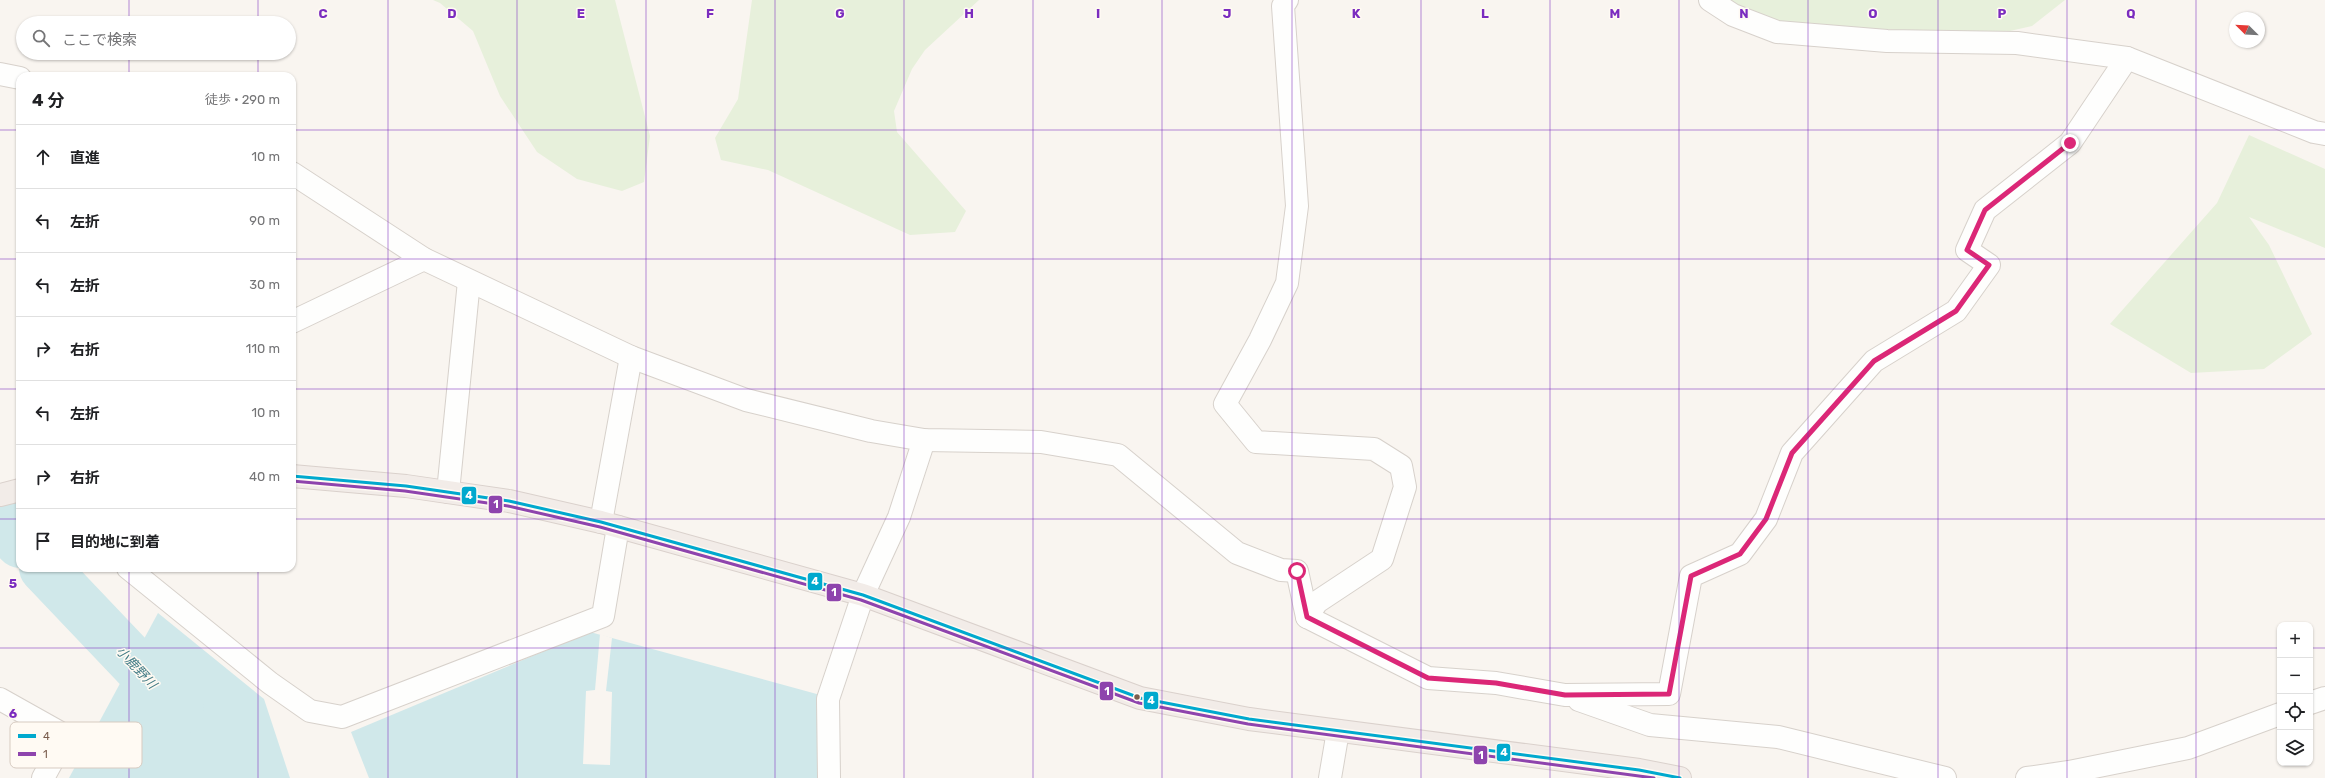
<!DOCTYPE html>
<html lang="ja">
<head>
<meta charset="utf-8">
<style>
	:root { --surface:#fff; --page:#f6f6f6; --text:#202124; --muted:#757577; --line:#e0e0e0 }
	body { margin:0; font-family:Rubik,"Noto Sans JP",sans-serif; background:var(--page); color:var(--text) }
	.controls { position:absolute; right:12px; bottom:12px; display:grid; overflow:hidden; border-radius:8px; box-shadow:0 1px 3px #0004 }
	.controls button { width:36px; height:36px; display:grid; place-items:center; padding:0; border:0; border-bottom:1px solid var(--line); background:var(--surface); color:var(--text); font:20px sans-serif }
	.compass { position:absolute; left:2229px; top:12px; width:36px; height:36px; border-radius:50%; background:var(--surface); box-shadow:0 1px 3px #0004; rotate:294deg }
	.stop { position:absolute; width:12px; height:12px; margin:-9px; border:3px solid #db2777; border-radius:50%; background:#fff }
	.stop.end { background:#db2777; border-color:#fff; box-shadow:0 1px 4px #0008 }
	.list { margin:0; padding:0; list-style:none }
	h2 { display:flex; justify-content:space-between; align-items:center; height:52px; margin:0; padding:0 16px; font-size:17px }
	h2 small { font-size:13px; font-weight:400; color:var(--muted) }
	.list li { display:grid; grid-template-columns:26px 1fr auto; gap:12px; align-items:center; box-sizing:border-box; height:64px; padding:0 16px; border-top:1px solid var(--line) }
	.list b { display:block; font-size:15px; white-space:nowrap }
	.list em { font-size:13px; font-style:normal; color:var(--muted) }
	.icon { flex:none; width:22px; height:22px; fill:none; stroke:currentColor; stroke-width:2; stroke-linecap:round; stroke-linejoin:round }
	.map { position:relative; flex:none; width:2325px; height:778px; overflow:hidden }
	.search { position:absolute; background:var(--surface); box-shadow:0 1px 3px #0004; left:16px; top:16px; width:280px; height:44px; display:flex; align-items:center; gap:10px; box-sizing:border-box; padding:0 14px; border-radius:22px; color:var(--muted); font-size:15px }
	.panel { position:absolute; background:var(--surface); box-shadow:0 1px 3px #0004; left:16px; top:72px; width:280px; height:500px; border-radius:12px }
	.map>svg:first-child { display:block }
	.green { fill:#e7f0db }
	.water { fill:#d0e8ea }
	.pier { fill:#f9f5f0 }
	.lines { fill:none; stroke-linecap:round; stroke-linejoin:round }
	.river { stroke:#d0e8ea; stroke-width:50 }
	.minor-casing { stroke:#d7d1cb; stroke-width:24 }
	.trunk-casing { stroke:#dad1cc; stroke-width:24 }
	.minor { stroke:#fefefd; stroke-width:22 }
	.trunk { stroke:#f2ece8; stroke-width:22 }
	.bus-1-casing { stroke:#fffaf3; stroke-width:6 }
	.bus-2-casing { stroke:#fffaf3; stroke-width:6 }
	.bus-1 { stroke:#00a9ce; stroke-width:3 }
	.bus-2 { stroke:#8e44ad; stroke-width:3 }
	.route { stroke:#db2777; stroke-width:5 }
	.grid { fill:none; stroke:#7b2cbf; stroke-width:1; stroke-opacity:0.55 }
	.bus-dot { fill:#7a5c4d; stroke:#fffaf3; stroke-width:1.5 }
	.labels { text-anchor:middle; stroke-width:3; stroke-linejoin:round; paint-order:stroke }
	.water-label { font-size:13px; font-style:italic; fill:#437c86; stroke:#fffaf3 }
	.key { fill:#fffaf3; stroke:#d7cbc1; stroke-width:1 }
	.key-label { font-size:11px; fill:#7a5c4d }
	.grid-label { font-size:13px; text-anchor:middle; font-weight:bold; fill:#7b2cbf; stroke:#fffaf3; stroke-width:3; stroke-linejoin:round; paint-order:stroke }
	.line-badge { stroke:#fffaf3; stroke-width:1.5 }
	.badge-label { font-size:11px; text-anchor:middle; font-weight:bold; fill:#fff }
</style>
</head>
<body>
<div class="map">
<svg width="2325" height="778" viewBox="0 0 2325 778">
	<rect width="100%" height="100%" fill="#f9f5f0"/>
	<!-- green -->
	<g class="green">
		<path d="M 433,0 L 615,0 L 650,136 L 644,182 L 622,191 L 577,179 L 537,152 L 500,96 L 473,31 L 440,3 Z"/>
		<path d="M 752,0 L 979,0 L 925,50 L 912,69 L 894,111 L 897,132 L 966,211 L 955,232 L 910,235 L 768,170 L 721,160 L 715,138 L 738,99 Z"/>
		<path d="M 1729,0 L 2065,0 L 2032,26 L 1988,36 L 1769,22 Z"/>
		<path d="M 2249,135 L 2325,169 L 2325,248 L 2249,217 L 2269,245 L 2312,334 L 2264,369 L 2191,373 L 2110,324 L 2217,203 Z"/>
	</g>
	<!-- water -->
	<g class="water">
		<path d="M 158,613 L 264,699 L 290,778 L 69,778 Z"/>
		<path d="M 590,632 L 824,696 L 821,778 L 369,778 L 351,732 Z"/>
	</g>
	<!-- pier -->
	<path class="pier" d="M 600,634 L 612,638 L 606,691 L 612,692 L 610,765 L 583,764 L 586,691 L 595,690 Z"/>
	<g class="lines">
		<!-- river -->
		<g class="river">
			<path d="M 0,521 L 20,543"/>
			<path d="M 44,568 L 179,710"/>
		</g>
		<defs>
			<g id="minor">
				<path d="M 1287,0 L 1283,6 L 1297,206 L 1287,283 L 1260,340 L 1225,404 L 1256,442 L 1374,449 L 1401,466 L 1405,487 L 1382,559 L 1317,602 L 1307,617"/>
				<path d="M 1710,0 L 1733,15 L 1777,32 L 1887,41 L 2017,43 L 2127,58 L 2314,132 L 2325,134"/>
				<path d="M 0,74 L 20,78"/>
				<path d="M 292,173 L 424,259 L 631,357 L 746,400 L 871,431 L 924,440 L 1041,442 L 1118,455 L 1237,553 L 1281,570 L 1297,571 L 1307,617 L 1428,678 L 1496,683 L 1565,695 L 1669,694 L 1691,576 L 1740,554 L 1766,519 L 1792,453 L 1874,361 L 1956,311 L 1989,265 L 1967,250 L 1985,210 L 2070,143 L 2127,58"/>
				<path d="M 292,322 L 424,259"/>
				<path d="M 448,492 L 469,281"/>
				<path d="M 601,522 L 631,357"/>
				<path d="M 128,568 L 270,683 L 310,711 L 342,717 L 603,616 L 618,527"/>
				<path d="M 0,699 L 66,736 L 43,778"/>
				<path d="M 1579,700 L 1650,725 L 1778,737 L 1945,778"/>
				<path d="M 2310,703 L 2325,698"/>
				<path d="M 829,778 L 828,699 L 863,595 L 899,517 L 924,440"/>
				<path d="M 1330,778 L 1338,731"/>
				<path d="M 2027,778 L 2069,772 L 2188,748 L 2280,714"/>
			</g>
			<g id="trunk">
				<path d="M 292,476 L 406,486 L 509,501 L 601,522 L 863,595 L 1140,698 L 1249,719 L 1639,770 L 1680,778"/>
				<path d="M 0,495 L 20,490"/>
			</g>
		</defs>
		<!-- minor casing -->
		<use href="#minor" class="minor-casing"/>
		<!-- trunk casing -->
		<use href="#trunk" class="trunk-casing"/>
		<!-- minor -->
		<use href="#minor" class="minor"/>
		<!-- trunk -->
		<use href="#trunk" class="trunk"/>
		<defs>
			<path id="bus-1" d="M 292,476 L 406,486 L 509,501 L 601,522 L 863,595 L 1140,698 L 1249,719 L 1639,770 L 1680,778"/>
			<path id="bus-2" d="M 292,481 L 405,491 L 508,506 L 600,527 L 861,600 L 1139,703 L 1248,724 L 1654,778"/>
		</defs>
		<!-- bus-1 casing -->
		<use href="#bus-1" class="bus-1-casing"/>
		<!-- bus-2 casing -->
		<use href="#bus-2" class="bus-2-casing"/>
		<!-- bus-1 -->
		<use href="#bus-1" class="bus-1"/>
		<!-- bus-2 -->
		<use href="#bus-2" class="bus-2"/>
	</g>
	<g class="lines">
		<!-- route -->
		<path class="route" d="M 1297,571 L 1307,617 L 1428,678 L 1496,683 L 1565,695 L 1669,694 L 1691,576 L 1740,554 L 1766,519 L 1792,453 L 1874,361 L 1956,311 L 1989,265 L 1967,250 L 1985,210 L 2070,143"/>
	</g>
	<!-- grid -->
	<path class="grid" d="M 129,0 L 129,23M 258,0 L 258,23M 388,0 L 388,778M 517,0 L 517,778M 646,0 L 646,778M 775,0 L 775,778M 904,0 L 904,778M 1033,0 L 1033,778M 1162,0 L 1162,778M 1292,0 L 1292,778M 1421,0 L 1421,778M 1550,0 L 1550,778M 1679,0 L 1679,778M 1808,0 L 1808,778M 1938,0 L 1938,778M 2067,0 L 2067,778M 2196,0 L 2196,778M 129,53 L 129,76M 258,53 L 258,76M 0,130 L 20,130M 292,130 L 2325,130M 0,259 L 20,259M 292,259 L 2325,259M 0,389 L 20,389M 292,389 L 2325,389M 0,519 L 20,519M 292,519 L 2325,519M 129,568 L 129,778M 258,568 L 258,778M 0,648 L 2280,648M 2310,648 L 2325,648"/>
	<!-- markers -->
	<circle class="bus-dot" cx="1137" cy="697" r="3.5"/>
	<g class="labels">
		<!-- water labels -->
		<g class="water-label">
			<text transform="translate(137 667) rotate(47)" y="5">小鹿野川</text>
		</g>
	</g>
	<!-- legend -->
	<rect x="10" y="722" width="132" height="46" rx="6" class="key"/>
	<rect x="18" y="734" width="18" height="4" fill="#00a9ce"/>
	<rect x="18" y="752" width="18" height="4" fill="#8e44ad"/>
	<g class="key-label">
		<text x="43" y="740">4</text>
		<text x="43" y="758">1</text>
	</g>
	<g class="grid-label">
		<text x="323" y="18">C</text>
		<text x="452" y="18">D</text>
		<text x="581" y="18">E</text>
		<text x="710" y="18">F</text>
		<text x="840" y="18">G</text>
		<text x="969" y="18">H</text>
		<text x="1098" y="18">I</text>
		<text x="1227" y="18">J</text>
		<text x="1356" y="18">K</text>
		<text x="1485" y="18">L</text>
		<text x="1615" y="18">M</text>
		<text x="1744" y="18">N</text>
		<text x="1873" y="18">O</text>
		<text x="2002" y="18">P</text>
		<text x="2131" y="18">Q</text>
		<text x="13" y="588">5</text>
		<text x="13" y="718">6</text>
	</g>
	<g class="line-badge">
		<rect x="461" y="486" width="16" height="19" rx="4" fill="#00a9ce"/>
		<rect x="488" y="495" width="15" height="19" rx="4" fill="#8e44ad"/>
		<rect x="807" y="572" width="16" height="19" rx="4" fill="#00a9ce"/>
		<rect x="826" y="583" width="16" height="19" rx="4" fill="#8e44ad"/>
		<rect x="1099" y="681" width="15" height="20" rx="4" fill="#8e44ad"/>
		<rect x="1143" y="691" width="16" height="19" rx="4" fill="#00a9ce"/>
		<rect x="1496" y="743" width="15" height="19" rx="4" fill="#00a9ce"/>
		<rect x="1473" y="745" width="15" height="20" rx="4" fill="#8e44ad"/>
	</g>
	<g class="badge-label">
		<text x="469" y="499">4</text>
		<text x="496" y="508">1</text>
		<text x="815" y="585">4</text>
		<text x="834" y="596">1</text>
		<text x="1107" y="695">1</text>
		<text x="1151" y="704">4</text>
		<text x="1504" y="756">4</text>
		<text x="1481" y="759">1</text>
	</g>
</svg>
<div class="controls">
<button>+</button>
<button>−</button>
<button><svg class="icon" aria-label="locate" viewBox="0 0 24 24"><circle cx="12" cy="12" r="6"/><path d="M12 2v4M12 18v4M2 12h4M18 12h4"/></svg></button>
<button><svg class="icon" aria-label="layers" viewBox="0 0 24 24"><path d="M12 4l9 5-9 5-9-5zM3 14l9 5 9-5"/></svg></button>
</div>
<svg class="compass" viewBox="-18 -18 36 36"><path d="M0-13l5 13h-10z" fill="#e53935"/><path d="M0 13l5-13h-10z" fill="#757577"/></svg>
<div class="stop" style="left:1297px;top:571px"></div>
<div class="stop end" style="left:2070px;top:143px"></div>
<div class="search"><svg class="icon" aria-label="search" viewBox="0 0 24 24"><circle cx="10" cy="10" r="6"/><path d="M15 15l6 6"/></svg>ここで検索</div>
<section class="panel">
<h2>4 分<small>徒歩 · 290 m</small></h2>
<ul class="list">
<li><svg class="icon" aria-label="ahead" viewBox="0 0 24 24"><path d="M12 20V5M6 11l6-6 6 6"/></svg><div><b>直進</b></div><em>10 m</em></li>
<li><svg class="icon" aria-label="left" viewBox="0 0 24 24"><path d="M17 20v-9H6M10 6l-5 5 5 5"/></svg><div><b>左折</b></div><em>90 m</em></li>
<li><svg class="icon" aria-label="left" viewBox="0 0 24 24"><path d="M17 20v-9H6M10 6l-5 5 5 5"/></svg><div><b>左折</b></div><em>30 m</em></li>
<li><svg class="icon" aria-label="right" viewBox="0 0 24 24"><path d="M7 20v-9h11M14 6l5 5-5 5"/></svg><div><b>右折</b></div><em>110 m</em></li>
<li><svg class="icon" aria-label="left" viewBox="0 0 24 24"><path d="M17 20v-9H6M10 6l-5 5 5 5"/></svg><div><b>左折</b></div><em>10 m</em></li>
<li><svg class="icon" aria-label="right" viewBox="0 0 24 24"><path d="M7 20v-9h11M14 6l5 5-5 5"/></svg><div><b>右折</b></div><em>40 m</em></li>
<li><svg class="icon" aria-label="arrive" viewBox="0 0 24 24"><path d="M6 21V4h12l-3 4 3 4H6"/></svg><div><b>目的地に到着</b></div></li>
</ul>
</section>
</div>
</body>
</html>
